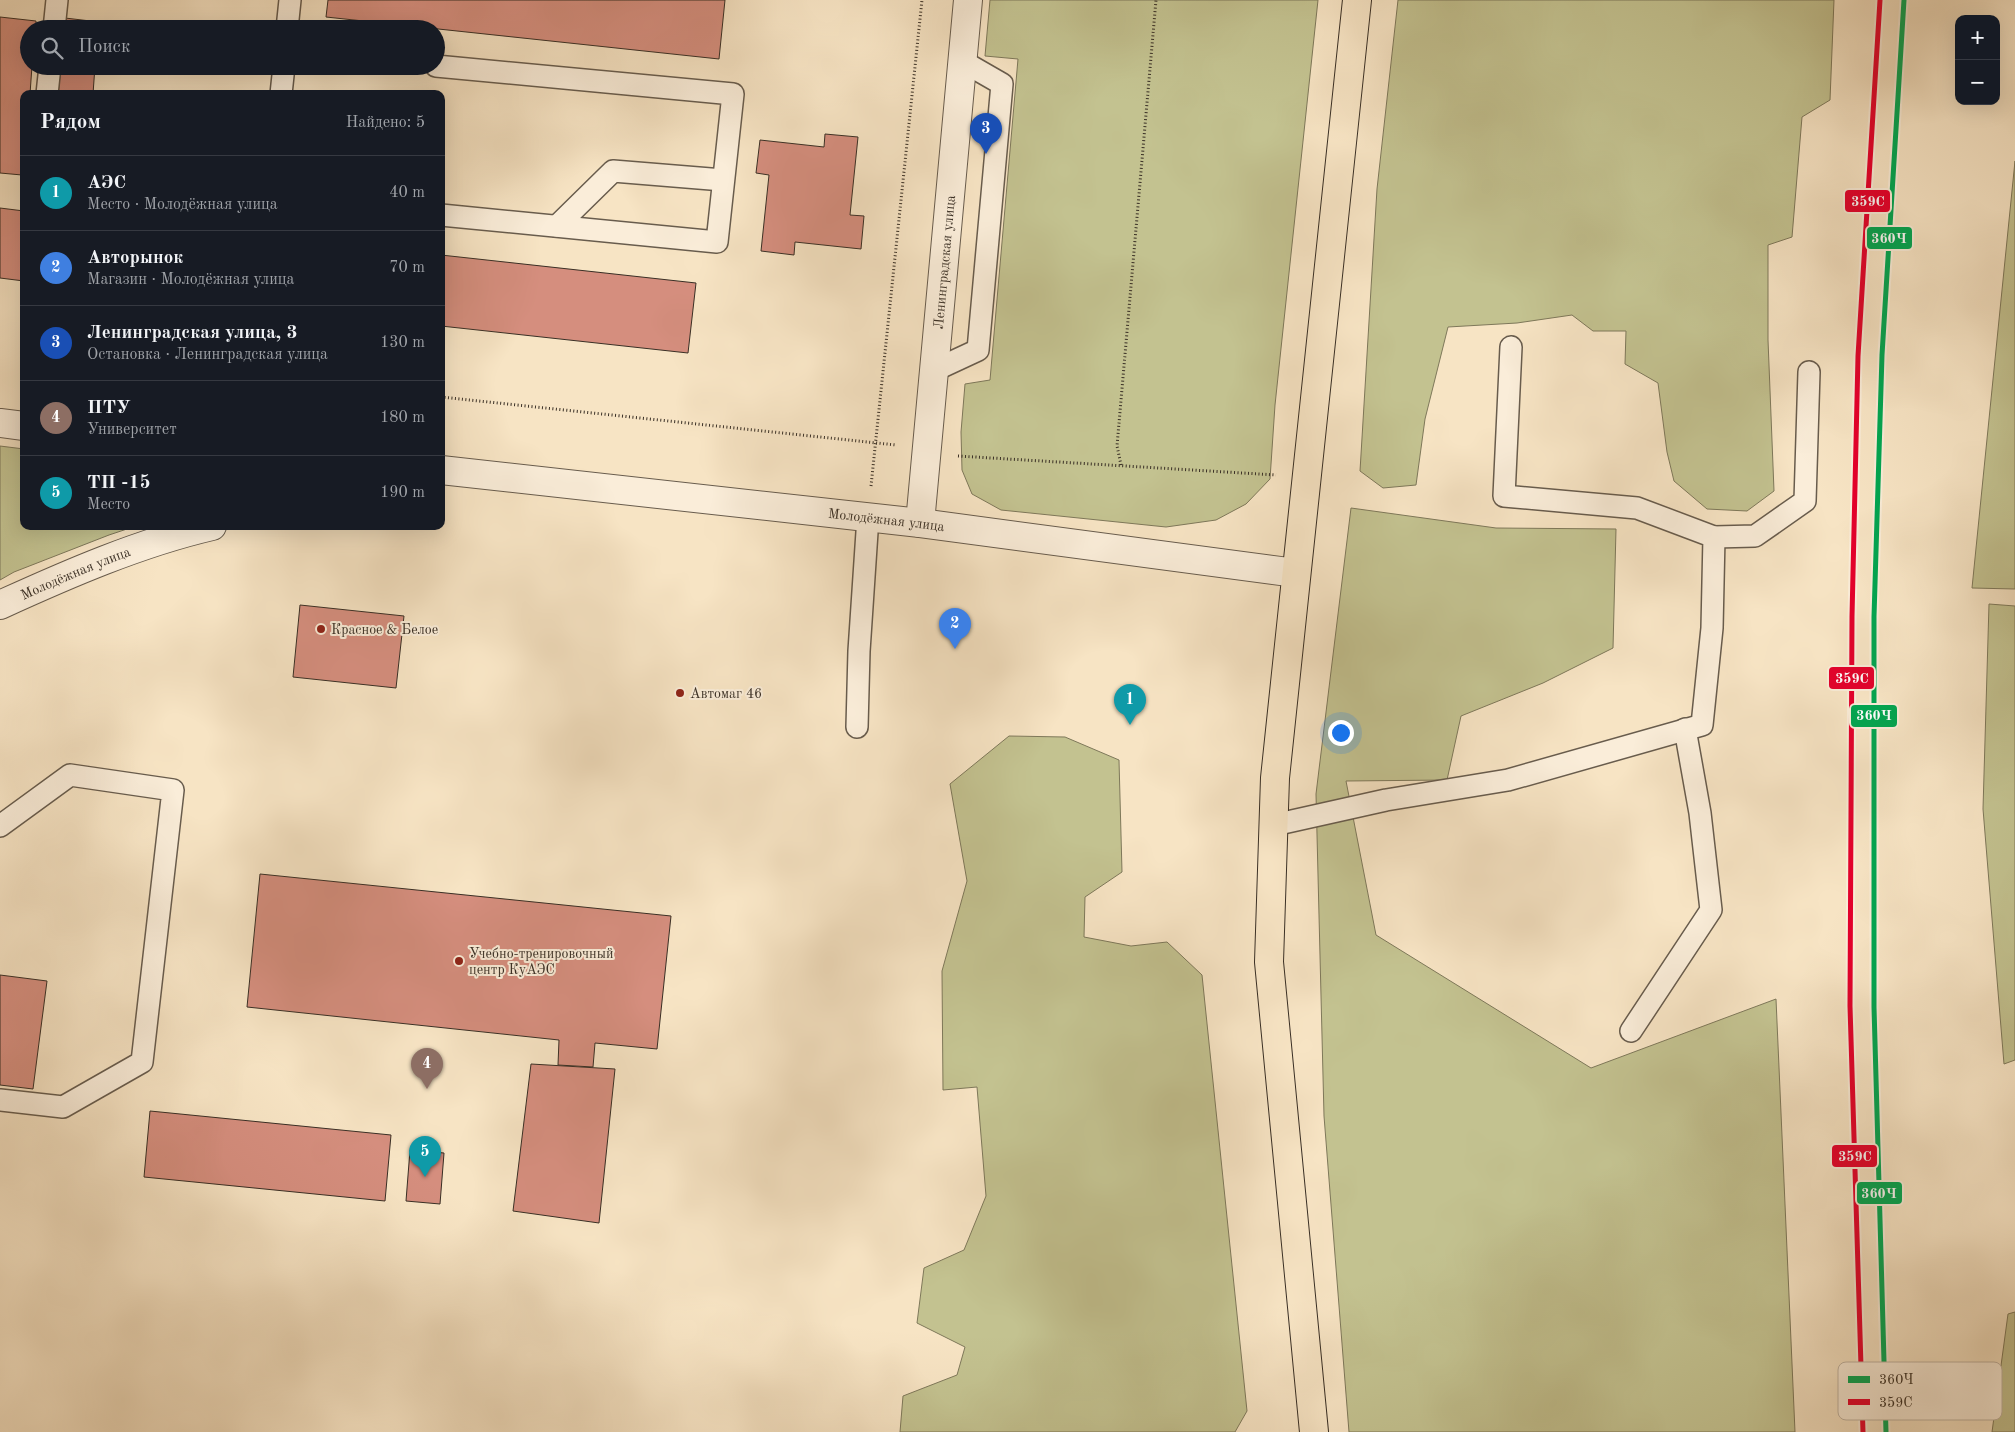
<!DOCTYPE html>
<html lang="ru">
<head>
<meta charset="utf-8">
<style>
	:root { --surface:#171b24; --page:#20242c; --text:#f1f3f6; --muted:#9ea1a6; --line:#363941; --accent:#c59692 }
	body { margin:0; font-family:"Old Standard TT",serif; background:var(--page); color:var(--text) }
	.controls { position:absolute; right:15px; top:15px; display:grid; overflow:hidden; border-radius:10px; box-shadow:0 5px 20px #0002 }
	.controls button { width:45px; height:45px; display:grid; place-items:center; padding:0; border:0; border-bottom:1px solid var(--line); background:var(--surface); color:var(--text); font:25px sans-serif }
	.you { position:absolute; left:1340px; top:732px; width:18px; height:18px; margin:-12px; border:4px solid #fff; border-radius:50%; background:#1a73e8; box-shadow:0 0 0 8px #1a73e833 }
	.badge { display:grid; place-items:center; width:32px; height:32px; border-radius:50%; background:var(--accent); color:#fff; font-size:16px; font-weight:700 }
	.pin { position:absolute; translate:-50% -41px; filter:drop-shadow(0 1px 2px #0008) }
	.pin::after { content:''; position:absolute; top:26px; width:18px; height:15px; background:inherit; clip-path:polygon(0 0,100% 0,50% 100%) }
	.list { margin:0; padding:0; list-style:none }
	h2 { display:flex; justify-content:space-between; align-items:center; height:65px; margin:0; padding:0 20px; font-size:21px }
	h2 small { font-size:16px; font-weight:400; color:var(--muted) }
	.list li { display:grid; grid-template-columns:32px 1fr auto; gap:15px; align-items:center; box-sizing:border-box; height:75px; padding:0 20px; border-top:1px solid var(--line) }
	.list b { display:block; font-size:19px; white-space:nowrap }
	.list p { margin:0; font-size:16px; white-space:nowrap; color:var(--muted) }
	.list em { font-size:16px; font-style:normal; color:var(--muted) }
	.icon { flex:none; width:28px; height:28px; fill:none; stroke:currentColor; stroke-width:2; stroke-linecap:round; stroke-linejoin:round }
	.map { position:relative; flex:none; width:2015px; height:1432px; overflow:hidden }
	.search { position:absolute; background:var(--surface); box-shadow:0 5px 20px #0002; left:20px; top:20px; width:425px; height:55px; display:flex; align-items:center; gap:12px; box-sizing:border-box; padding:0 18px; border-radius:28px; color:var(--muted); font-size:19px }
	.panel { position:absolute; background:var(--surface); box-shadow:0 5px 20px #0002; left:20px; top:90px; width:425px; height:440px; border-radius:10px }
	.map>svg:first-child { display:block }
	.green { fill:#c3c290; stroke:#7e785a }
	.building { fill:#d58e7e; stroke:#392f25 }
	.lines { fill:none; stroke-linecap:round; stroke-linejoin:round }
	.service-casing { stroke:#685c4d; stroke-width:24 }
	.tertiary-casing { stroke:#685c4d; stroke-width:30 }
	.primary-casing { stroke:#392f25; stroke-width:30 }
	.path { stroke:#392f25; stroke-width:3; stroke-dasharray:1 2.5; stroke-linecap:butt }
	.service { stroke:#faedd9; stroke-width:21 }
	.tertiary { stroke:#faedd9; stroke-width:28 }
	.primary { stroke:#f7e4c4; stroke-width:28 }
	.rail-1-casing { stroke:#faedd9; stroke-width:9 }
	.rail-2-casing { stroke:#faedd9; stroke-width:9 }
	.rail-1 { stroke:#00a651; stroke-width:5 }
	.rail-2 { stroke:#e4002b; stroke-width:5 }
	.poi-dot { fill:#8f2418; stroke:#faedd9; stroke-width:2 }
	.labels { text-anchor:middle; stroke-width:4; stroke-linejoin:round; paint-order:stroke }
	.street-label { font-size:14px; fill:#392f25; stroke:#faedd9 }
	.poi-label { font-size:14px; fill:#392f25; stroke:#faedd9; text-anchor:start }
	.key { fill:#faedd9; stroke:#c0b4a3; stroke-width:1 }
	.key-label { font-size:14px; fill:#392f25 }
	.line-badge { stroke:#faedd9; stroke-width:2 }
	.badge-label { font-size:14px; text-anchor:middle; font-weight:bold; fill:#fff }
</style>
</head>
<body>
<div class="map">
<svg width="2015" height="1432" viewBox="0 0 2015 1432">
	<rect width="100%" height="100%" fill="#f7e4c4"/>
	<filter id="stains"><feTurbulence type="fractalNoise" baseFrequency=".004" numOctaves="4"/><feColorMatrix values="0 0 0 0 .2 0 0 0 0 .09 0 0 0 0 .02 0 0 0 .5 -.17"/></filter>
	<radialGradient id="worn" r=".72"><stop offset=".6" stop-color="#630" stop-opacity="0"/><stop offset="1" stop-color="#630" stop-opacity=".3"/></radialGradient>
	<!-- green -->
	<g class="green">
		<path d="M 990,0 L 1318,0 L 1275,405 L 1270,479 L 1246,504 L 1216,520 L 1166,527 L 1001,510 L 972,494 L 962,470 L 961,432 L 965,384 L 990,380 L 1018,59 L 985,56 Z"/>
		<path d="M 1398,0 L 1834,0 L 1830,100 L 1802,117 L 1792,237 L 1768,245 L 1768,340 L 1774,491 L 1747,511 L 1707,509 L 1674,481 L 1667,452 L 1658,383 L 1625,364 L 1626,331 L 1593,331 L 1572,315 L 1517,323 L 1448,327 L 1425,419 L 1416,485 L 1383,488 L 1360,471 L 1377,189 Z"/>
		<path d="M 2015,161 L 2015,589 L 1972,588 Z"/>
		<path d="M 0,446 L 24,449 L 24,526 L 136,526 L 109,535 L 14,572 L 0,580 Z"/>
		<path d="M 1351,508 L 1496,528 L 1616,529 L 1613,648 L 1543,683 L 1461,716 L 1447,780 L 1346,781 L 1376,935 L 1591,1068 L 1776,999 L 1795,1432 L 1349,1432 L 1324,1116 L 1316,794 Z"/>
		<path d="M 1989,604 L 2015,606 L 2015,1060 L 2004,1064 L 1983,809 Z"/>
		<path d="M 1009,736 L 1065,737 L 1119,760 L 1122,872 L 1085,897 L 1084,937 L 1131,946 L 1167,942 L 1202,975 L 1247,1411 L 1235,1432 L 900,1432 L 903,1396 L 957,1375 L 965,1347 L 917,1323 L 924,1268 L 964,1250 L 986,1196 L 977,1087 L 943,1090 L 942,971 L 967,881 L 950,784 Z"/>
		<path d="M 2015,1312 L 2015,1432 L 1992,1432 L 2008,1314 Z"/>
	</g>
	<!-- building -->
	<g class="building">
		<path d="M 328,0 L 725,0 L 719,59 L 326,17 Z"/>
		<path d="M 0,17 L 36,21 L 36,29 L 29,29 L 29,66 L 32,66 L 30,94 L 24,94 L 22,175 L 0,173 Z"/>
		<path d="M 65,18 L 99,22 L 99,29 L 64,29 Z"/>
		<path d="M 61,66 L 95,66 L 93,94 L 58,94 Z"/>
		<path d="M 825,134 L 858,137 L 850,215 L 864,216 L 861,249 L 795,242 L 794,255 L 761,251 L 769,175 L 756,173 L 760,140 L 824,147 Z"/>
		<path d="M 0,208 L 24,211 L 24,281 L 0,278 Z"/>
		<path d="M 441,255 L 696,283 L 688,353 L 441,326 Z"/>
		<path d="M 300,605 L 404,616 L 396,688 L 293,677 Z"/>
		<path d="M 260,874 L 671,916 L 657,1049 L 595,1043 L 593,1067 L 558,1065 L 559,1040 L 247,1007 Z"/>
		<path d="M 0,975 L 47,981 L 33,1089 L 0,1085 Z"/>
		<path d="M 531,1064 L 615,1069 L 599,1223 L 513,1211 Z"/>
		<path d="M 150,1111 L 391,1135 L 385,1201 L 144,1177 Z"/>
		<path d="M 410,1150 L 444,1153 L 440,1204 L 406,1201 Z"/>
	</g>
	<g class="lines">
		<defs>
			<g id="service">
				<path d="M 54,29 L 57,0"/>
				<path d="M 287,29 L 290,0"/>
				<path d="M 436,66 L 733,94 L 717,242 L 441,215"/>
				<path d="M 47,94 L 50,66"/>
				<path d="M 281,94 L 284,66"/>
				<path d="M 557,226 L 613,171 L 723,180"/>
				<path d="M 935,370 L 978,350 L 1002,84 L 962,61"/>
				<path d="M 1714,537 L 1755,536 L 1805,501 L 1809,372"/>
				<path d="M 857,727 L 859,651 L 868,517"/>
				<path d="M 1274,825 L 1386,800 L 1508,780 L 1702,725 L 1712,628 L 1714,537 L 1637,508 L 1504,496 L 1511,347"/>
				<path d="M 0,826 L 70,775 L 173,790 L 142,1062 L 63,1107 L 0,1100"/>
				<path d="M 1631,1031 L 1711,910 L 1700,813 L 1685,729"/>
			</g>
			<g id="tertiary">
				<path d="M 0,423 L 24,426"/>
				<path id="s1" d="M 441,470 L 920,523 L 1296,573"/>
				<path id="s2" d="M 920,523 L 968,0"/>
				<path id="s3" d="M 0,605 C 68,574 139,543 212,526"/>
			</g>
			<path id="primary" d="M 1314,1432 L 1269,962 L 1275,778 L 1357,0"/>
		</defs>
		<!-- service casing -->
		<use href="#service" class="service-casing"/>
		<!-- tertiary casing -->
		<use href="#tertiary" class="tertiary-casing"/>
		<!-- primary casing -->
		<use href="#primary" class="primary-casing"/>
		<!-- path -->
		<g class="path">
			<path d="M 441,397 L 896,445"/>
			<path d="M 958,456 L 1276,475"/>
			<path d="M 1121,465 L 1117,446 L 1156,0"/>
			<path d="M 871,486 L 922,0"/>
		</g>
		<!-- service -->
		<use href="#service" class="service"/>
		<!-- tertiary -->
		<use href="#tertiary" class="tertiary"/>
		<!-- primary -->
		<use href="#primary" class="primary"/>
		<defs>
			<path id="rail-1" d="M 1886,1432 L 1874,1007 L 1874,617 L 1882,355 L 1904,0"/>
			<path id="rail-2" d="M 1863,1432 L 1850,1006 L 1852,617 L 1858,356 L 1880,0"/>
		</defs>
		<!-- rail-1 casing -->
		<use href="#rail-1" class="rail-1-casing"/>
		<!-- rail-2 casing -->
		<use href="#rail-2" class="rail-2-casing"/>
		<!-- rail-1 -->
		<use href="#rail-1" class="rail-1"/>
		<!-- rail-2 -->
		<use href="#rail-2" class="rail-2"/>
	</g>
	<!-- markers -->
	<g class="poi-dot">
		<circle cx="321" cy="629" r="5"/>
		<circle cx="680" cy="693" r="5"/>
		<circle cx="459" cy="961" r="5"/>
	</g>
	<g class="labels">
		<!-- street labels -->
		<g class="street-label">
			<text dy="5" stroke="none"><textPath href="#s2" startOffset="262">Ленинградская улица</textPath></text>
			<text dy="5" stroke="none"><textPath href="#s1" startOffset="448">Молодёжная улица</textPath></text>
			<text dy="5" stroke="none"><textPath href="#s3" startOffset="82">Молодёжная улица</textPath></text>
		</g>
		<!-- poi labels -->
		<g class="poi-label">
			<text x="331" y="634">Красное &amp; Белое</text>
			<text x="690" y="698">Автомаг 46</text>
			<text x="469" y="958">Учебно-тренировочный<tspan x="469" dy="16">центр КуАЭС</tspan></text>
		</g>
	</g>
	<!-- legend -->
	<rect x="1838" y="1362" width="164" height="58" rx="8" class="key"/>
	<rect x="1848" y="1376" width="22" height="7" fill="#00a651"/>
	<rect x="1848" y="1399" width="22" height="6" fill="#e4002b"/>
	<g class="key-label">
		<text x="1879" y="1384">360Ч</text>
		<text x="1879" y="1407">359С</text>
	</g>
	<g class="line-badge">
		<rect x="1844" y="189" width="47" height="24" rx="5" fill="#e4002b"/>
		<rect x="1866" y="226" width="47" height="24" rx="5" fill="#00a651"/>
		<rect x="1828" y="666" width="47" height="24" rx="5" fill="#e4002b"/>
		<rect x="1850" y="704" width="48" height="24" rx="5" fill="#00a651"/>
		<rect x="1831" y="1144" width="47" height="24" rx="5" fill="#e4002b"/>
		<rect x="1856" y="1181" width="47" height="24" rx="5" fill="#00a651"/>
	</g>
	<g class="badge-label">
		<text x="1868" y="206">359С</text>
		<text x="1889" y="243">360Ч</text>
		<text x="1852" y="683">359С</text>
		<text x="1874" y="720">360Ч</text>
		<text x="1855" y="1161">359С</text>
		<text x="1879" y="1198">360Ч</text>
	</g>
	<rect width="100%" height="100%" filter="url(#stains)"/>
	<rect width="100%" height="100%" fill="url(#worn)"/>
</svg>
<div class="controls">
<button>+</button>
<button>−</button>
</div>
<div class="you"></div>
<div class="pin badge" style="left:1130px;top:725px;background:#0f9aa8">1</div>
<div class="pin badge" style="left:955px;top:649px;background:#3f7fe0">2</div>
<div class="pin badge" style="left:986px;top:154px;background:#1a4fb4">3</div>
<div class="pin badge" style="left:427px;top:1089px;background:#8d6e63">4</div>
<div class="pin badge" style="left:425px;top:1177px;background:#0f9aa8">5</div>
<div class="search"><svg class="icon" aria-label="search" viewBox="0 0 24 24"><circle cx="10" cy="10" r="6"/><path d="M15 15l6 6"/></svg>Поиск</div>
<section class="panel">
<h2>Рядом<small>Найдено: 5</small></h2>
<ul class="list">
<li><span class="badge" style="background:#0f9aa8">1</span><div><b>АЭС</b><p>Место · Молодёжная улица</p></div><em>40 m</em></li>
<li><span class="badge" style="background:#3f7fe0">2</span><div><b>Авторынок</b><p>Магазин · Молодёжная улица</p></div><em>70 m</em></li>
<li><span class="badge" style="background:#1a4fb4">3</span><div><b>Ленинградская улица, 3</b><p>Остановка · Ленинградская улица</p></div><em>130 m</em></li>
<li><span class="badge" style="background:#8d6e63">4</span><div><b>ПТУ</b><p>Университет</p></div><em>180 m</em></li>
<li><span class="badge" style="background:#0f9aa8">5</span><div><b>ТП -15</b><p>Место</p></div><em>190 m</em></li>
</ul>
</section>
</div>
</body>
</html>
